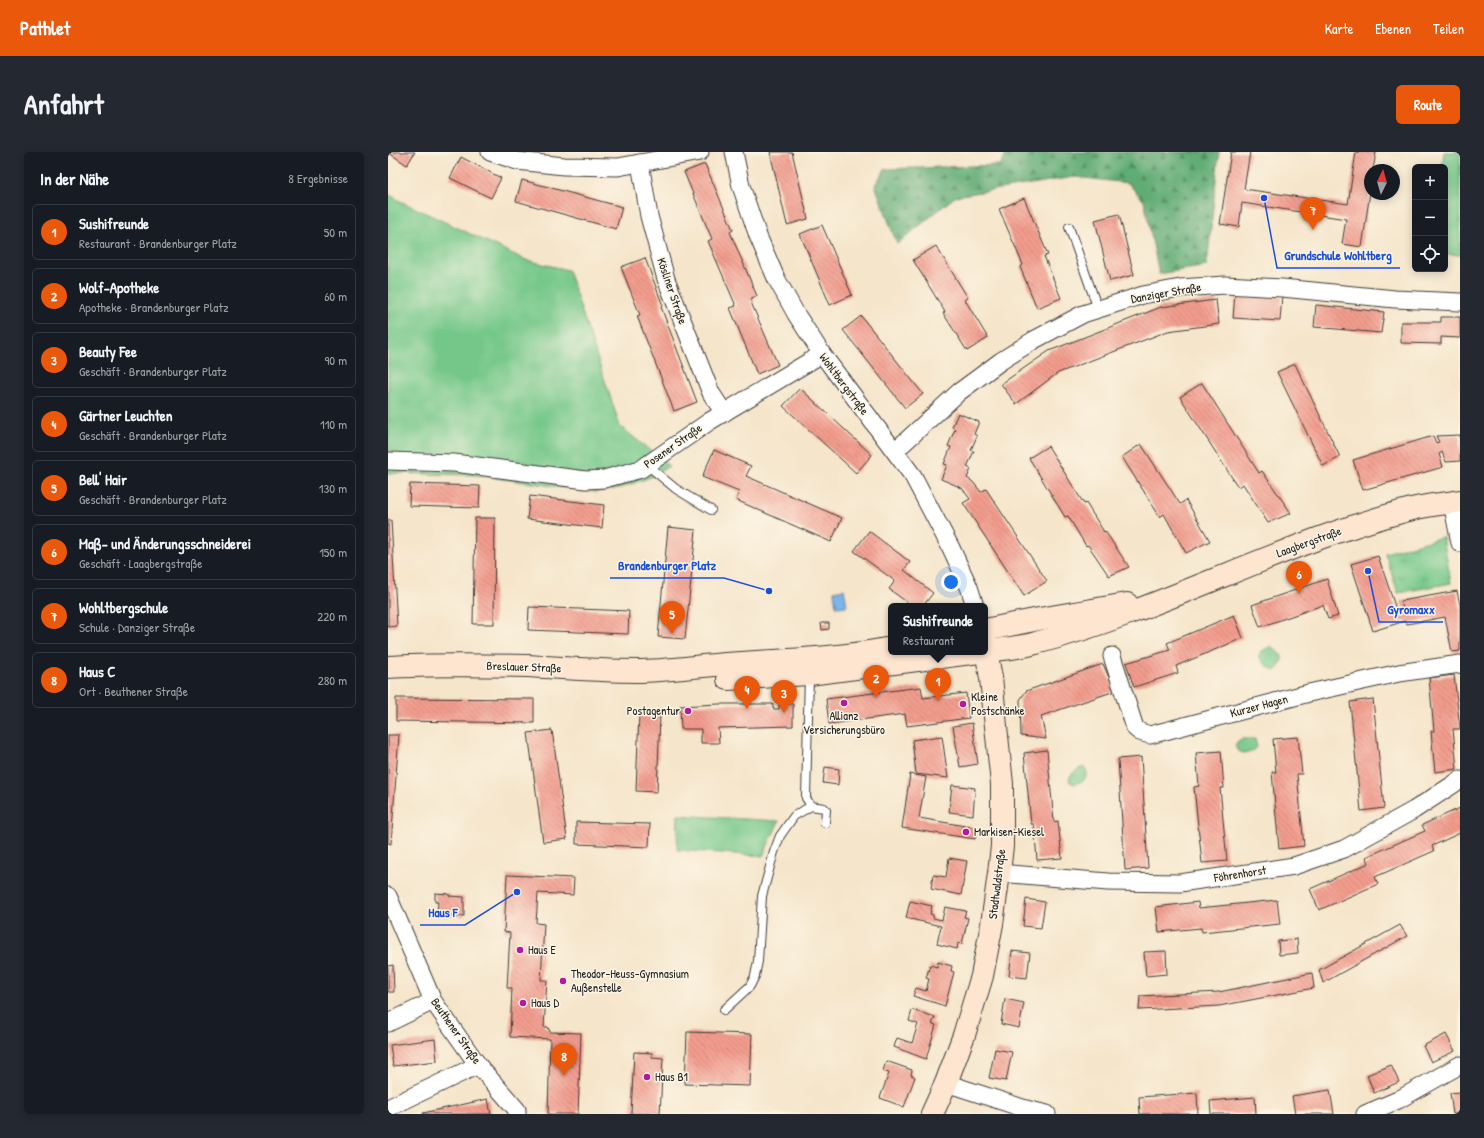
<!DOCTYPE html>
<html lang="de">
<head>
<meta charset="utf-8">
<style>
	:root { --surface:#171b24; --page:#242831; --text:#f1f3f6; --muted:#9ea1a6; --line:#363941; --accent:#ea580c }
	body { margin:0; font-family:"Patrick Hand",sans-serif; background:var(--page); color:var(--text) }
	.controls { position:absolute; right:12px; top:12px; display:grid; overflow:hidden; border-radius:6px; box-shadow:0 2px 10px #0003 }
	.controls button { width:36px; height:36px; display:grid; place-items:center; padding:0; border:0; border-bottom:1px solid var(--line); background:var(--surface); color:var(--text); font:20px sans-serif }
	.compass { position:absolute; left:976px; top:12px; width:36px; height:36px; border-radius:50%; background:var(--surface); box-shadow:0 2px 10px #0003; rotate:5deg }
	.you { position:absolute; left:563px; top:430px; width:14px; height:14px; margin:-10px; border:3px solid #fff; border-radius:50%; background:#1a73e8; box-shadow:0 0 0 6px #1a73e833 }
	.badge { display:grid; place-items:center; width:26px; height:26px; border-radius:50%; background:var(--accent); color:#fff; font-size:13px; font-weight:700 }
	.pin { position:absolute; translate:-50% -33px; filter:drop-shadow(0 1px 2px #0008) }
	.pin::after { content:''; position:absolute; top:21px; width:14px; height:12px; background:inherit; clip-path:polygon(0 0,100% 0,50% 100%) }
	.popup { position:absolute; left:500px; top:451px; width:100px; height:52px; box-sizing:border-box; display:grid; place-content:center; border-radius:6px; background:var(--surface); filter:drop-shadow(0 1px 3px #0005); font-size:13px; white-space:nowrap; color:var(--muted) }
	.popup b { font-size:15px; color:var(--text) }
	.popup::after { content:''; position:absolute; left:50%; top:100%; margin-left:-8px; border:8px solid transparent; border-top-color:var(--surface) }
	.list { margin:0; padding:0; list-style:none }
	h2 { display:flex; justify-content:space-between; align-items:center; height:52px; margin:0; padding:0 16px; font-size:17px }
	h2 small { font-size:13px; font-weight:400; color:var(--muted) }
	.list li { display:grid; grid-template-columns:26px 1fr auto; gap:12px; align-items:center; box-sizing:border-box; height:56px; margin:0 8px 8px; padding:0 8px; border:1px solid var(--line); border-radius:6px }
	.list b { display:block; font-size:15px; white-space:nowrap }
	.list p { margin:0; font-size:13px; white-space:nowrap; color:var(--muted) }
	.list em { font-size:13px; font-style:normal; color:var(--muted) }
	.icon { flex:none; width:22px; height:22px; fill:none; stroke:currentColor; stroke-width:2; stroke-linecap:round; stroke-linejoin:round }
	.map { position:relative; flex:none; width:1072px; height:962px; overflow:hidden; border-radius:6px }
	header { display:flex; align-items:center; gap:24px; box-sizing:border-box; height:56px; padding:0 20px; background:var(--accent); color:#fff }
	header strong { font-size:19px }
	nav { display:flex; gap:22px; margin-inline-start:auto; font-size:14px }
	.intro { display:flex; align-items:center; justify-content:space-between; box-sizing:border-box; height:96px; padding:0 24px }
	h1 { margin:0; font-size:28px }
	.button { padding:10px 18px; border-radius:6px; background:var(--accent); color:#fff; font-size:14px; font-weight:700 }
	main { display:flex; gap:24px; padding:0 24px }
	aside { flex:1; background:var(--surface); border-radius:6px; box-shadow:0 2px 10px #0003 }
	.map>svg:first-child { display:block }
	.grass { fill:url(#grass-tufts); stroke:#487252 }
	.forest { fill:url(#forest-firs); stroke:#3e6448 }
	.park { fill:#75c789; stroke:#487252 }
	.water { fill:#7bb5ec; stroke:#4c6884 }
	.building { fill:url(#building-back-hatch) }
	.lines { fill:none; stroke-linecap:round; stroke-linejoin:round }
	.lane-casing { stroke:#3d3a36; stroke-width:10 }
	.street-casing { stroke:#3d3a36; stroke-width:19 }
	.secondary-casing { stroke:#3d3a36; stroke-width:24 }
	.lane { stroke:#fff; stroke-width:8 }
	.street { stroke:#fff; stroke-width:17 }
	.secondary { stroke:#fde5d0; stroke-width:22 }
	.poi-dot { fill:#b5179e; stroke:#fcf5e5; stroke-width:1.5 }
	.labels { text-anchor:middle; stroke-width:3; stroke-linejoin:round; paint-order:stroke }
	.street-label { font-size:12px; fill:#1c1c1c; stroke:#fcf5e5 }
	.poi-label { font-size:12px; fill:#1c1c1c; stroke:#fcf5e5; text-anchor:start }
	.leader { fill:none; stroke:#1d4ed8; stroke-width:1.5 }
	.callout-dot { fill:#1d4ed8; stroke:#fcf5e5; stroke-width:1.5 }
	.callout-label { font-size:13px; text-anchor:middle; font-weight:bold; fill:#1d4ed8; stroke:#fcf5e5; stroke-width:3; stroke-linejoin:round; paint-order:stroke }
</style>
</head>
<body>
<header>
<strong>Pathlet</strong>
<nav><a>Karte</a><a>Ebenen</a><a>Teilen</a></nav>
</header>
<div class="intro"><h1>Anfahrt</h1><a class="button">Route</a></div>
<main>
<aside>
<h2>In der Nähe<small>8 Ergebnisse</small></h2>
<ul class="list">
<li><span class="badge">1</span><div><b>Sushifreunde</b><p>Restaurant · Brandenburger Platz</p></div><em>50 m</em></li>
<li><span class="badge">2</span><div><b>Wolf-Apotheke</b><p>Apotheke · Brandenburger Platz</p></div><em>60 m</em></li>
<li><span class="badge">3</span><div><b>Beauty Fee</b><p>Geschäft · Brandenburger Platz</p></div><em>90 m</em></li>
<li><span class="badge">4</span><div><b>Gärtner Leuchten</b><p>Geschäft · Brandenburger Platz</p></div><em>110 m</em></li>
<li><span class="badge">5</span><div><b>Bell' Hair</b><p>Geschäft · Brandenburger Platz</p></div><em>130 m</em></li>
<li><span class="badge">6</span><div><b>Maß- und Änderungsschneiderei</b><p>Geschäft · Laagbergstraße</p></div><em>150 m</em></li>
<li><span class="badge">7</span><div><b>Wohltbergschule</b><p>Schule · Danziger Straße</p></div><em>220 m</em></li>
<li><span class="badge">8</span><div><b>Haus C</b><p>Ort · Beuthener Straße</p></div><em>280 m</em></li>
</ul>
</aside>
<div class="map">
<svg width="1072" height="962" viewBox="0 0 1072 962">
	<defs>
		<pattern id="grass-tufts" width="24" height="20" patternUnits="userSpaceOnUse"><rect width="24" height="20" fill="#75c789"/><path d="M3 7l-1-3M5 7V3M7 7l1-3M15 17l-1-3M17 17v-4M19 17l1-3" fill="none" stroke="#65aa76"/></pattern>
		<pattern id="forest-firs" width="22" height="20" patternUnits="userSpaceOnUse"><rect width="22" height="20" fill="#60ac75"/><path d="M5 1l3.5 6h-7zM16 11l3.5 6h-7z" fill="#4e8b5f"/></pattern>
		<pattern id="building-back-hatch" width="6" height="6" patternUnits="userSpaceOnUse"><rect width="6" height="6" fill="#f39d8e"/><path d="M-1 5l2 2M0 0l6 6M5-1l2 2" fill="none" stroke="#c47f73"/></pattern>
	</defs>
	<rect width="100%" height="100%" fill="#fcf5e5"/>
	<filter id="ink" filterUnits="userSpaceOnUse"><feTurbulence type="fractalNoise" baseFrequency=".025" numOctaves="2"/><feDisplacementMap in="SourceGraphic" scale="8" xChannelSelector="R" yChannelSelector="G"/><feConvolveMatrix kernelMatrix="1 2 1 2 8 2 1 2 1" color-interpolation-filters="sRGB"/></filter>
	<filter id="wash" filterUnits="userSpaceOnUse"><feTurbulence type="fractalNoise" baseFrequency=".012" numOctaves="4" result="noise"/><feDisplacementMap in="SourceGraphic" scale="16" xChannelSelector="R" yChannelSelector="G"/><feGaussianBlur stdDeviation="0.9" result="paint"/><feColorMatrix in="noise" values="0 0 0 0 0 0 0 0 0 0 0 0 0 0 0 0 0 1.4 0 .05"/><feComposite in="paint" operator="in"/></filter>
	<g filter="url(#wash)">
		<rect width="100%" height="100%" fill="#f5e5ca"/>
		<!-- grass -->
		<path class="grass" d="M 1055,385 L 1063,431 L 1010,441 L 997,401 Z"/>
		<!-- forest -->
		<path class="forest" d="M 619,0 L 831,0 L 819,114 L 771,122 L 756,49 L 740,31 L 687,25 L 568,44 L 509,92 L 487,33 L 497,17 L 612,13 Z"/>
		<!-- park -->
		<g class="park">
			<path d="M 1056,0 L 1072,0 L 1072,103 L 1057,102 L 1057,15 L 1054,15 Z"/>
			<path d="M 0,42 L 12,49 L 138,108 L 180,118 L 232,274 L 281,314 L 263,325 L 249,330 L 232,336 L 208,340 L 87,323 L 0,321 Z"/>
			<path d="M 883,494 L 894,504 C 894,512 892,515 886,519 C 879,515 875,511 871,504 L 874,499 Z"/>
			<path d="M 853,587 L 867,587 L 869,595 C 864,602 856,603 849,598 L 847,593 L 850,589 Z"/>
			<path d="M 696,615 C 701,620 699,624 695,629 L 686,632 L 682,630 L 681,627 C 683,621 691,616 696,615 Z"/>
			<path d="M 290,663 L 391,669 L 375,704 L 289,698 Z"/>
		</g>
		<!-- water -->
		<path class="water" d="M 456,437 L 459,454 L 448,455 L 446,439 Z"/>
		<g id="blocks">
			<!-- building -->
			<g class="building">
				<path d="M 2,0 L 27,0 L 19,13 L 1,1 Z"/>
				<path d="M 382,0 L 404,0 L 420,67 L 399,73 Z"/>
				<path d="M 843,0 L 862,0 L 856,37 L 960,52 L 968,0 L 988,0 L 985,18 L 982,18 L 982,40 L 974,95 L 954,92 L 958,67 L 854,51 L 851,75 L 832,72 Z"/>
				<path d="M 73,5 L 113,26 L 103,46 L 62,26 Z"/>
				<path d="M 317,12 L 345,78 L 342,80 L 369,144 L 362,148 L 390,213 L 369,222 L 342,156 L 348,154 L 320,89 L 324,87 L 296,20 Z"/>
				<path d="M 134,28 L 234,55 L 228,77 L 128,49 Z"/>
				<path d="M 636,46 L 660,103 L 656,104 L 673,146 L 649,156 L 632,115 L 635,113 L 611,57 Z"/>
				<path d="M 731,62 L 746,123 L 722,129 L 707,68 Z"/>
				<path d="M 434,73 L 464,143 L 442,153 L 412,82 Z"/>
				<path d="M 548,94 L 580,146 L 577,148 L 600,186 L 579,199 L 555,161 L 557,160 L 525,108 Z"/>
				<path d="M 257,106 L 275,154 L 273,155 L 309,250 L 286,259 L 249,164 L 252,163 L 233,115 Z"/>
				<path d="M 847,141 L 894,144 L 892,169 L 845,166 Z"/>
				<path d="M 828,148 L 831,172 L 780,179 L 670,221 L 628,252 L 613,232 L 661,199 L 773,155 Z"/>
				<path d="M 928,153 L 996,160 L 993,181 L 926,175 Z"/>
				<path d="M 473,164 L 535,242 L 517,256 L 455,178 Z"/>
				<path d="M 1053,165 L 1072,165 L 1072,186 L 1053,185 L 1053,192 L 1013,191 L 1013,170 L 1053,170 Z"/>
				<path d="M 907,212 L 952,305 L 935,314 L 889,220 Z"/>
				<path d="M 814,231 L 871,321 L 874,319 L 903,361 L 880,371 L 855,332 L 850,335 L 792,245 Z"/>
				<path d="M 412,236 L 484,303 L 468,321 L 395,254 Z"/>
				<path d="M 570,261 L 591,270 L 586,282 L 589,284 L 583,298 L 586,299 L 579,315 L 583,317 L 579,326 L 585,330 L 593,340 L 598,337 L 659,429 L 636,444 L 575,351 L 582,347 L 574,336 L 553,327 L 559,313 L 556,312 L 563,295 L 560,294 L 567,277 L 564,275 Z"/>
				<path d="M 1072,283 L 1072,309 L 1058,310 L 1054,300 L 1051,302 L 1055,315 L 975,338 L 965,308 L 1045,284 L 1048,291 L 1051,290 L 1048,284 Z"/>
				<path d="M 753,292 L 792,352 L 798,348 L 822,389 L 798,401 L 776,362 L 772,365 L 734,305 Z"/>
				<path d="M 660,294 L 696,352 L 698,351 L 716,380 L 717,379 L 741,415 L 721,424 L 700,393 L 698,394 L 680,364 L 677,365 L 641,306 Z"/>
				<path d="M 326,298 L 363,314 L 358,324 L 454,366 L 443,390 L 348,348 L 351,340 L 314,325 Z"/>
				<path d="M 22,332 L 92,334 L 91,356 L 21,354 Z"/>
				<path d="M 142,344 L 216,353 L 214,376 L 139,367 Z"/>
				<path d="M 87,366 L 107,366 L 106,472 L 85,472 Z"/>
				<path d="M 0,368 L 3,368 L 9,474 L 0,475 Z"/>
				<path d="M 280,375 L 308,378 L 297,487 L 270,485 Z"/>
				<path d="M 481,379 L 522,410 L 516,418 L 545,441 L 535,454 L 524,454 L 501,437 L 507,429 L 466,399 Z"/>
				<path d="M 990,404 L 1009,460 L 1015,458 L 1013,449 L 1069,439 L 1072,453 L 1072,499 L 1064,500 L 1057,465 L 1019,472 L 1017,469 L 985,479 L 963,412 Z"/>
				<path d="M 939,427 L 950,464 L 940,467 L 935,453 L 872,475 L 864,453 Z"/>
				<path d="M 141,455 L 241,459 L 240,482 L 140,478 Z"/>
				<path d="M 846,463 L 855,486 L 788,514 L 790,521 L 746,535 L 738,511 L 782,498 L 779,491 Z"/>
				<path d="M 433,471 L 441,471 L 441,477 L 434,478 Z"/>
				<path d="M 715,512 L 727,539 L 653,564 L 658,587 L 633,584 L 632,548 L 638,539 Z"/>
				<path d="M 1066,523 L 1072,577 L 1065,577 L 1069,617 L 1047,620 L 1043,579 L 1046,579 L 1041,526 Z"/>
				<path d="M 533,535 L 535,546 L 578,541 L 581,566 L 519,574 L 517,562 L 441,572 L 438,547 Z"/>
				<path d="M 8,546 L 146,547 L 146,571 L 8,569 Z"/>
				<path d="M 985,547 L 996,656 L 973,659 L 962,550 Z"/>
				<path d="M 331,552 L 385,552 L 385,557 L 391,557 L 391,552 L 405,552 L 405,574 L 330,576 L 331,591 L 313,591 L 313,577 L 293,577 L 292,554 Z"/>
				<path d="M 251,562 L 272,563 L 269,640 L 248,639 Z"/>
				<path d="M 584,571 L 590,612 L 572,615 L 565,574 Z"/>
				<path d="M 164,578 L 179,687 L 155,690 L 140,581 Z"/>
				<path d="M 0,583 L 11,583 L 3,692 L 0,691 Z"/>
				<path d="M 554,584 L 560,626 L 528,622 L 524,588 Z"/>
				<path d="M 910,585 L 914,622 L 909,622 L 916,694 L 891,697 L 884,620 L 888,620 L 885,587 Z"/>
				<path d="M 659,598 L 666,670 L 670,669 L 674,706 L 649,708 L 646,672 L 643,672 L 636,601 Z"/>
				<path d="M 833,599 L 836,636 L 832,636 L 839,709 L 814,711 L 806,635 L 811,634 L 808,601 Z"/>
				<path d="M 753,605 L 760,716 L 737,718 L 730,607 Z"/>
				<path d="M 437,615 L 451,617 L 450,633 L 435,631 Z"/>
				<path d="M 522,622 L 538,625 L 531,666 L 589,676 L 587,687 L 514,676 Z"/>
				<path d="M 564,633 L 587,636 L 585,663 L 561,660 Z"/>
				<path d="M 1072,656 L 1072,681 L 1044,694 L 1046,699 L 987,725 L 990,732 L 931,758 L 922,737 L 981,711 L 978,705 L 1037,679 L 1034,673 Z"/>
				<path d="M 188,670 L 262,672 L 261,695 L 188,692 Z"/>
				<path d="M 561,706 L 579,709 L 573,743 L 543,737 L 545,723 L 558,725 Z"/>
				<path d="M 119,723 L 186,726 L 185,743 L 150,741 L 148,771 L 156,772 L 153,828 L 159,828 L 156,875 L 160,875 L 162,880 L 193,881 L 190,962 L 160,962 L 162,887 L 122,885 L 124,836 L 119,836 L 122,781 L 116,780 Z"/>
				<path d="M 47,741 L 61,742 L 61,744 L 76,745 L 76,764 L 49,763 L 50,750 L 47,750 Z"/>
				<path d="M 638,747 L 657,750 L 653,776 L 635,774 Z"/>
				<path d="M 889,748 L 892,772 L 814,780 L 813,776 L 771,780 L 768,755 L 810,750 L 811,756 Z"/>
				<path d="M 522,749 L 544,754 L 542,762 L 545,763 L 545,766 L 554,768 L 557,755 L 578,759 L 576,765 L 580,766 L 574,792 L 570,791 L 569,797 L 549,792 L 553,774 L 518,766 Z"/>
				<path d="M 1012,773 L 1019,784 L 935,831 L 931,818 Z"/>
				<path d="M 909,787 L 910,801 L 891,803 L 890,789 Z"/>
				<path d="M 624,799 L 642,801 L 639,826 L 621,824 Z"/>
				<path d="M 778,799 L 779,822 L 758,824 L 756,800 Z"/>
				<path d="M 550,810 L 564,814 L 563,819 L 566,820 L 557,854 L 525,844 L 528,836 L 538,839 L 541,827 L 538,826 L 542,813 L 549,815 Z"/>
				<path d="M 5,813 L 6,840 L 0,840 L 0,814 Z"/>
				<path d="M 924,821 L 926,836 L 831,854 L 751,858 L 752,844 L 831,840 Z"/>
				<path d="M 617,847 L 636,851 L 631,876 L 613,872 Z"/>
				<path d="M 524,858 L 547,865 L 544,872 L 548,873 L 538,907 L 506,895 L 509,886 L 524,891 L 530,872 L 521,869 Z"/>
				<path d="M 299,880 L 364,882 L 362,934 L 297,932 Z"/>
				<path d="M 1058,882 L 1067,899 L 1043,910 L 1035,894 Z"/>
				<path d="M 47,887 L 49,909 L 5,914 L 2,893 Z"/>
				<path d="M 607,897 L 624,900 L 618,929 L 601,926 Z"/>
				<path d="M 246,900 L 264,901 L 264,905 L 275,906 L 272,962 L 243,962 Z"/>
				<path d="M 498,909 L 524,918 L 523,923 L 527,925 L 516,955 L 492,946 L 501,921 L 495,919 Z"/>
				<path d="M 1003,913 L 1011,930 L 986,941 L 979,923 Z"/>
				<path d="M 942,938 L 946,962 L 907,962 L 904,944 Z"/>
				<path d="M 1072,940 L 1072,961 L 1065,962 L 1062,941 Z"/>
				<path d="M 809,941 L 810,962 L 752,962 L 751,945 Z"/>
				<path d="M 867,945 L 868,962 L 823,962 L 822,949 Z"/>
				<path d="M 100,947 L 103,962 L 35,962 L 35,961 Z"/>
			</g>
		</g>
	</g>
	<g filter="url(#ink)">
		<use href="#blocks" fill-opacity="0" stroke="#3d3a36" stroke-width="1"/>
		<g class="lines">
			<defs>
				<g id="lane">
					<path d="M 681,75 L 710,157"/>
					<path d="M 259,313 L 288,337 L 323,358"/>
					<path d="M 421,523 L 418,646 L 423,654 L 436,656 L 438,658 L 437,671"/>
					<path d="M 336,858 L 362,834 L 367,824 L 370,809 L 374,744 L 386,700 L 392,684 L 406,664 L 423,654"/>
				</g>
				<g id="street">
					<path d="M 102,0 L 129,9 L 176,14 L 230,15 L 312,0"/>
					<path d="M 346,0 L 353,34 L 370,84 L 388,126 L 408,162 L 434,202 L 525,324 L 563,396 L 581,435 L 587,454"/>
					<path d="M 252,11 L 261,64 L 278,127 L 323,241 L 336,261"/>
					<path d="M 507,299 L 571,240 L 613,209 L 646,188 L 695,162 L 755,143 L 792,136 L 837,133 L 894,136 L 1007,147 L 1072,150"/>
					<path d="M 0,309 L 66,311 L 198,328 L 216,327 L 253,317 L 322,269 L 434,202"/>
					<path d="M 1064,350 L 1072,391"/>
					<path d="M 724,504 L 747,576 L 752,580 L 762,583 L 921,541 L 1011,521 L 1072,512"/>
					<path d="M 611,721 L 720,730 L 792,731 L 906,714 L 956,697 L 1026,658 L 1072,628"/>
					<path d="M 0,744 L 45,849 L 90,913 L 129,958 L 129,962"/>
					<path d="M 0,871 L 45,849"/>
					<path d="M 558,931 L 638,957 L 659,962"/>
					<path d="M 0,956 L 90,913"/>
					<path d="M 977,962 L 1010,948 L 1072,913"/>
				</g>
				<g id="secondary">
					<path d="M 597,478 L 651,467 L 739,452"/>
					<path d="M 597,499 C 614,497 631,496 648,491 C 777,457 895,390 1024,357 C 1040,353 1056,352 1072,349"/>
					<path d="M 0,515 C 46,512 93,513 139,514 C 175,516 211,519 248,519 C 278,519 308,514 338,512 C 393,508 449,507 503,496"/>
					<path d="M 340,527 L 421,522 L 591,500"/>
					<path d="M 544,962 L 558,931 L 576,883 L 594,824 L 604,772 L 611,721 L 614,694 L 614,632 L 603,526 L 597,493"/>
				</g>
			</defs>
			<!-- lane casing -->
			<use href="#lane" class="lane-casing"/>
			<!-- street casing -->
			<use href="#street" class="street-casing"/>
			<!-- secondary casing -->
			<use href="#secondary" class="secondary-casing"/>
			<!-- lane -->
			<use href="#lane" class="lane"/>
			<!-- street -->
			<use href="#street" class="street"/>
			<!-- secondary -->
			<use href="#secondary" class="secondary"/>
		</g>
	</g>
	<!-- markers -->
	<g class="poi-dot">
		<circle cx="456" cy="551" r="4"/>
		<circle cx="575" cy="552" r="4"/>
		<circle cx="300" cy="559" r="4"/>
		<circle cx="578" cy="680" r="4"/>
		<circle cx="132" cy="798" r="4"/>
		<circle cx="175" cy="829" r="4"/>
		<circle cx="135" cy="851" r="4"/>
		<circle cx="259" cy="925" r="4"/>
	</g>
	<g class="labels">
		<!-- street labels -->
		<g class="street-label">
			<text transform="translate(284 139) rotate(71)" y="4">Kösliner Straße</text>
			<text transform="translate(778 141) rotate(-10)" y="4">Danziger Straße</text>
			<text transform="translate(456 232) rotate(53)" y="4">Wohltbergstraße</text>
			<text transform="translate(285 294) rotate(-35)" y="4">Posener Straße</text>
			<text transform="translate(921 390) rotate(-20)" y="4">Laagbergstraße</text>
			<text transform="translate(136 515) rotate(2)" y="4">Breslauer Straße</text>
			<text transform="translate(871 554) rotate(-15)" y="4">Kurzer Hagen</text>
			<text transform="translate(852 722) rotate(-9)" y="4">Föhrenhorst</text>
			<text transform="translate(609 732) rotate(-83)" y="4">Stadtwaldstraße</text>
			<text transform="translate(68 879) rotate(55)" y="4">Beuthener Straße</text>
		</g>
		<!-- poi labels -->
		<g class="poi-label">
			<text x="583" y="549">Kleine<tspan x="583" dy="14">Postschänke</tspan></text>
			<text x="292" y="563" text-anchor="end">Postagentur</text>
			<text x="456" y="568" text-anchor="middle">Allianz<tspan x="456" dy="14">Versicherungsbüro</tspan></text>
			<text x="586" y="684">Markisen-Kiesel</text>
			<text x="140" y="802">Haus E</text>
			<text x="183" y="826">Theodor-Heuss-Gymnasium<tspan x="183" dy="14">Außenstelle</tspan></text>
			<text x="143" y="855">Haus D</text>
			<text x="267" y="929">Haus B1</text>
		</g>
	</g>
	<!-- callouts -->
	<path class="leader" d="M876 46L889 116H1012M381 439L336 426H222M980 419L991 470H1055M129 740L77 773H32"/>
	<g class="callout-dot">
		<circle cx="876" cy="46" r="4"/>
		<circle cx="381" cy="439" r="4"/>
		<circle cx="980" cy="419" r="4"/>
		<circle cx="129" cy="740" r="4"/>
	</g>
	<g class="callout-label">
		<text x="950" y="108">Grundschule Wohltberg</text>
		<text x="279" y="418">Brandenburger Platz</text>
		<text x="1023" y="462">Gyromaxx</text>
		<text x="55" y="765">Haus F</text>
	</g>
</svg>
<div class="controls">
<button>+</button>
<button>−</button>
<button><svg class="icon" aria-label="locate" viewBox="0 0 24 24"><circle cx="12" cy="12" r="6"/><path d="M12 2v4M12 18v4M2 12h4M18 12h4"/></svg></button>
</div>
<svg class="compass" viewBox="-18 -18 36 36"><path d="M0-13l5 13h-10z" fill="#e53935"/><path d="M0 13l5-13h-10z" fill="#9ea1a6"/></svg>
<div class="you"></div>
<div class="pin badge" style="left:550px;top:549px">1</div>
<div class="popup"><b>Sushifreunde</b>Restaurant</div>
<div class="pin badge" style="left:488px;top:546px">2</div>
<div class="pin badge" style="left:396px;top:561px">3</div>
<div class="pin badge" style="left:359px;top:557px">4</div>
<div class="pin badge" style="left:284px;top:482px">5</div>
<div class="pin badge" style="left:911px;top:442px">6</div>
<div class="pin badge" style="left:925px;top:78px">7</div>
<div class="pin badge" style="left:176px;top:924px">8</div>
</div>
</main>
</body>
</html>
